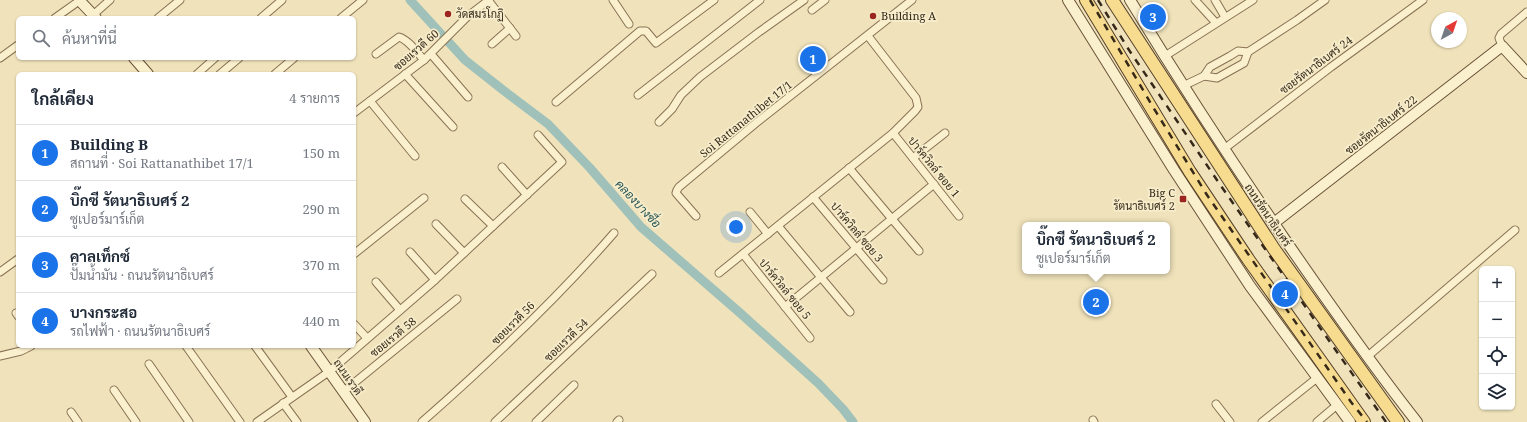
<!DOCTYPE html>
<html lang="th">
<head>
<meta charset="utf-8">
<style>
	:root { --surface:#fff; --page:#f2f2f3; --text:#1f2937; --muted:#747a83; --line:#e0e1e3; --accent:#1a73e8 }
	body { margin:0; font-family:"Noto Serif",Sarabun,serif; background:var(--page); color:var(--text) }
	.controls { position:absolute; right:12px; bottom:12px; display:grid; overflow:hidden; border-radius:6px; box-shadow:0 1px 3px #0004 }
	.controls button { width:36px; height:36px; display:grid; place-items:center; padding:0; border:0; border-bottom:1px solid var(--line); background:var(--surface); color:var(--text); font:20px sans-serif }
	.compass { position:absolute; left:1431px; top:12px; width:36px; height:36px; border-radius:50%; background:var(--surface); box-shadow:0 1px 3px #0004; rotate:40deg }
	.you { position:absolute; left:736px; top:227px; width:14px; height:14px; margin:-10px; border:3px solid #fff; border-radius:50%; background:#1a73e8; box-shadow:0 0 0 6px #1a73e833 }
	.badge { display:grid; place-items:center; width:26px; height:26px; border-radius:50%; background:var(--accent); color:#fff; font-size:13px; font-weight:700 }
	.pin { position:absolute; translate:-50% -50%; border:2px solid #fff; box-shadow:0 1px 4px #0006 }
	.popup { position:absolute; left:1022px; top:222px; width:148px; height:52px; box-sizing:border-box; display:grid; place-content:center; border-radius:6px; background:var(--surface); filter:drop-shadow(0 1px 3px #0005); font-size:13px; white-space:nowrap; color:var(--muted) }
	.popup b { font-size:15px; color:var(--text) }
	.popup::after { content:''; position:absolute; left:50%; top:100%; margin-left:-8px; border:8px solid transparent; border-top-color:var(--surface) }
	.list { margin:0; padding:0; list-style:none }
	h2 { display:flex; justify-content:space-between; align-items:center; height:52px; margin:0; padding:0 16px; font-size:17px }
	h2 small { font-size:13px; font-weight:400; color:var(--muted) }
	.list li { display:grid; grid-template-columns:26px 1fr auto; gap:12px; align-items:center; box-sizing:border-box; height:56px; padding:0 16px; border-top:1px solid var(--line) }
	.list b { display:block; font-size:15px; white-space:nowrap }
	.list p { margin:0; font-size:13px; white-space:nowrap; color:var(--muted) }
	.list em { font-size:13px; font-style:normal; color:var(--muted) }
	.icon { flex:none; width:22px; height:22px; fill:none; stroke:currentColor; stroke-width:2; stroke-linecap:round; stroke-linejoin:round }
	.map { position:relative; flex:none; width:1527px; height:422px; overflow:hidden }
	.search { position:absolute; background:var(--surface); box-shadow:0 1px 3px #0004; left:16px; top:16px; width:340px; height:44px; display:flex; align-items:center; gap:10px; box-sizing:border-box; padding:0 14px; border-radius:6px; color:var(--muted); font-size:15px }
	.panel { position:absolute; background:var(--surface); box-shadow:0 1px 3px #0004; left:16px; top:72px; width:340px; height:276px; border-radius:6px }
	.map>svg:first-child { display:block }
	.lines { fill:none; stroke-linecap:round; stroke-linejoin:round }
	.canal { stroke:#9fc1b9; stroke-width:9 }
	.street-casing { stroke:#887254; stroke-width:9 }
	.secondary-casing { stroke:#6a5337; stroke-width:12 }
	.primary-casing { stroke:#554029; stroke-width:14 }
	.street { stroke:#fbf0ce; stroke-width:7 }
	.secondary { stroke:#fbf0ce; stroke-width:10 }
	.primary { stroke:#f7dc8f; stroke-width:12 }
	.rail { stroke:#36291a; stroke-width:2.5; stroke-dasharray:7 7; stroke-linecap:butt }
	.poi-dot { fill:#9b2620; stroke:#f7edcb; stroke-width:1.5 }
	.labels { text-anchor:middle; stroke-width:3.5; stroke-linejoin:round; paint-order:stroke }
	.poi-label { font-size:11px; fill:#36291a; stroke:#f7edcb; text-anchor:start }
	.street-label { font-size:11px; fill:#36291a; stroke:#f7edcb }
	.water-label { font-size:12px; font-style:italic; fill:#285757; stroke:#f7edcb }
</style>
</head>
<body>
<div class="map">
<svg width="1527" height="422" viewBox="0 0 1527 422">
	<rect width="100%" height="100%" fill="#f0e3bb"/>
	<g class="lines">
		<!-- canal -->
		<path class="canal" d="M 410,0 L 465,60 L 503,90 L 548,124 L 590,168 L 641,227 L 739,312 L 818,383 L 843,409 L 853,422"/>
		<defs>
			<g id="street">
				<path d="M 488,0 L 516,36"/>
				<path d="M 613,0 L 629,24"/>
				<path d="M 1195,0 L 1216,23"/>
				<path d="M 1215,0 L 1225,17"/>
				<path d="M 812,10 L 825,0"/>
				<path d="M 93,15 L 110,0"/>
				<path d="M 55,18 L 79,1"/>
				<path d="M 158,18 L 180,0"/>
				<path d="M 261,18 L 282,0"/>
				<path d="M 341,18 L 363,0"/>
				<path d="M 492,44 L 510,28"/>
				<path d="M 1502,46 L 1499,38 L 1501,34 L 1527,12"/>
				<path d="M 376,54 L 399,37 C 409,40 417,53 424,60"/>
				<path d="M 431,54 L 468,97"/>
				<path d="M 1165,56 L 1253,0"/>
				<path d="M 0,58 L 18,45"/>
				<path d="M 197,74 L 215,58"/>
				<path d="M 220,74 L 239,58"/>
				<path d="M 275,74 L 294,58"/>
				<path d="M 405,74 L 453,127"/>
				<path d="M 1204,76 L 1217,78 L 1244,63 L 1248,52 L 1297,20 L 1325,0"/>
				<path d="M 1183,86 L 1204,76 L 1210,67 L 1230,56 L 1238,51 L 1248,52"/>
				<path d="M 638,95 L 760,0"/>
				<path d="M 370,101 L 415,156"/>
				<path d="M 556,102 L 640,31 L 646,31 L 656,43 L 714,0"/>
				<path d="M 354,113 L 424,60 L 468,16 L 489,0"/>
				<path d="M 659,122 L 672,109 L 681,95 L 700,77 L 759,32 L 804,0"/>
				<path d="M 893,133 L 959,216"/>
				<path d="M 1224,149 L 1331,67 L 1423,0"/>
				<path d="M 913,158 L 945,133"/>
				<path d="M 502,167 L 527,195"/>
				<path d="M 849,168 L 919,251"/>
				<path d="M 813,197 L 883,280"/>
				<path d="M 465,199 L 493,226"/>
				<path d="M 750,212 L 768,234"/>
				<path d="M 696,216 L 676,193 L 677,190 L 679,187 L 756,123 L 912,0"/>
				<path d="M 436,224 L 464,253"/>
				<path d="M 778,226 L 850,312"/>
				<path d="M 410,252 L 435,280"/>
				<path d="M 354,254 L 424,198"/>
				<path d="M 743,254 L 810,338"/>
				<path d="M 0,272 L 18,259"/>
				<path d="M 719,273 L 893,133 L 915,111 L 918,107 L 916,98 L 868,36"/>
				<path d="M 376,282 L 400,310"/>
				<path d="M 785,307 L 934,184"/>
				<path d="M 16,313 L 18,316"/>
				<path d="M 354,324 L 367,338"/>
				<path d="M 186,346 L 240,422"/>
				<path d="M 255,346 L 292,397"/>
				<path d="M 0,356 L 21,351 L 31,346"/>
				<path d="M 1368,356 L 1515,230"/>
				<path d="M 149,364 L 189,422"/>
				<path d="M 114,390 L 136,422"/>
				<path d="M 343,392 L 457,299"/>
				<path d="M 283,403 L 297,422"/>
				<path d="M 1216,404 L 1230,422"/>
				<path d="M 71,412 L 78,422"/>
				<path d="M 1093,420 L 1094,422"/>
				<path d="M 257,422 L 330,371 L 435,280 L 562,162 L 538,135"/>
				<path d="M 422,422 C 489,363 555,301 614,233"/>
				<path d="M 495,422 L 652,274"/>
				<path d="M 536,422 L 574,385"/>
				<path d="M 617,422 L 619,420"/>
				<path d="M 1262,422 L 1317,378"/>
				<path d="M 1317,422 L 1337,405"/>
			</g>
			<g id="secondary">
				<path d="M 79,0 L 96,18"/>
				<path d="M 1068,0 L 1174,170 L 1250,286 L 1350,422"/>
				<path d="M 1130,0 C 1180,82 1232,162 1286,241 C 1328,302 1371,364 1417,422"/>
				<path d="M 134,58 L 148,74"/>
				<path d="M 1274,223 L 1502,46 L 1527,73"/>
				<path d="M 311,346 L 365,422"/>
			</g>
			<g id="primary">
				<path d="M 1086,0 L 1190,172 L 1248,259 L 1364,422"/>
				<path d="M 1112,0 L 1274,249 L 1398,422"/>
			</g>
		</defs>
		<!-- street casing -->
		<use href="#street" class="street-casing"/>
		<!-- secondary casing -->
		<use href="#secondary" class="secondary-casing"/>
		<!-- primary casing -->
		<use href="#primary" class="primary-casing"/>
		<!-- street -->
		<use href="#street" class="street"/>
		<!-- secondary -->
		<use href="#secondary" class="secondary"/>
		<!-- primary -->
		<use href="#primary" class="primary"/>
		<!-- rail -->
		<g class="rail">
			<path d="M 1090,0 L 1153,107 L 1207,195 L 1351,402 L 1367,422"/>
			<path d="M 1098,0 L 1129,50 L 1221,186 L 1386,422"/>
		</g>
	</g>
	<!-- markers -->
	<g class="poi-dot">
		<circle cx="448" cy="14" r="4"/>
		<circle cx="873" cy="16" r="4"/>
		<rect x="1179" y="195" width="8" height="8" rx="2"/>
	</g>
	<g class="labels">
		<!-- poi labels -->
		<g class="poi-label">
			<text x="456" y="18">วัดสมรโกฏิ</text>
			<text x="881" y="20">Building A</text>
			<text x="1175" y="197" text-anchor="end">Big C<tspan x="1175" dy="13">รัตนาธิเบศร์ 2</tspan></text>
		</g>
		<!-- street labels -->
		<g class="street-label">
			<text transform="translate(416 50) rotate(-41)" y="4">ซอยเรวดี 60</text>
			<text transform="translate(1316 65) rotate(-37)" y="4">ซอยรัตนาธิเบศร์ 24</text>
			<text transform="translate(746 119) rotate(-39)" y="4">Soi Rattanathibet 17/1</text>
			<text transform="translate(1381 125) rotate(-38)" y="4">ซอยรัตนาธิเบศร์ 22</text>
			<text transform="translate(934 167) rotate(51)" y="4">ปาร์ควิลล์ ซอย 1</text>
			<text transform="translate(1268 215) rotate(56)" y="4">ถนนรัตนาธิเบศร์</text>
			<text transform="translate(857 232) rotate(50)" y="4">ปาร์ควิลล์ ซอย 3</text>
			<text transform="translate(785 289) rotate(51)" y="4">ปาร์ควิลล์ ซอย 5</text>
			<text transform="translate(513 323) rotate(-45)" y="4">ซอยเรวดี 56</text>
			<text transform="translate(393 337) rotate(-39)" y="4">ซอยเรวดี 58</text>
			<text transform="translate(566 340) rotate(-44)" y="4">ซอยเรวดี 54</text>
			<text transform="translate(348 377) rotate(55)" y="4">ถนนเรวดี</text>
		</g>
		<!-- water labels -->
		<g class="water-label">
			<text transform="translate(638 204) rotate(47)" y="4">คลองบางซื่อ</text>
		</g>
	</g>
</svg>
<div class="controls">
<button>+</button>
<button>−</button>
<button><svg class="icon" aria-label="locate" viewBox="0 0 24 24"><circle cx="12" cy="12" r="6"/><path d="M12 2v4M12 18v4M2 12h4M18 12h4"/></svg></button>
<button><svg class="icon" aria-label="layers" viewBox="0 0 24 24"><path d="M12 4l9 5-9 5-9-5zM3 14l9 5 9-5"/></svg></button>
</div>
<svg class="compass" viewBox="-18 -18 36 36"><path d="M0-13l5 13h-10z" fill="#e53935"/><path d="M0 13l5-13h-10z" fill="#747a83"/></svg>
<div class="you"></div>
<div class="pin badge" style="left:813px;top:59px">1</div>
<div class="pin badge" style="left:1096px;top:302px">2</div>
<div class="popup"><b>บิ๊กซี รัตนาธิเบศร์ 2</b>ซูเปอร์มาร์เก็ต</div>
<div class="pin badge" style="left:1153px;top:17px">3</div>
<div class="pin badge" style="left:1285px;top:294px">4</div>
<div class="search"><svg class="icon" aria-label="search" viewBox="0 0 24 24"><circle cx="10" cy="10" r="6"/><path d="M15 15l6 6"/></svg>ค้นหาที่นี่</div>
<section class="panel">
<h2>ใกล้เคียง<small>4 รายการ</small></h2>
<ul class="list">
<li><span class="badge">1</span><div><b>Building B</b><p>สถานที่ · Soi Rattanathibet 17/1</p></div><em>150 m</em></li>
<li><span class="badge">2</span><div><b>บิ๊กซี รัตนาธิเบศร์ 2</b><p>ซูเปอร์มาร์เก็ต</p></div><em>290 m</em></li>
<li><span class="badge">3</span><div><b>คาลเท็กซ์</b><p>ปั๊มน้ำมัน · ถนนรัตนาธิเบศร์</p></div><em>370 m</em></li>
<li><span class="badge">4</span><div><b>บางกระสอ</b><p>รถไฟฟ้า · ถนนรัตนาธิเบศร์</p></div><em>440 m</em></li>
</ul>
</section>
</div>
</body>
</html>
